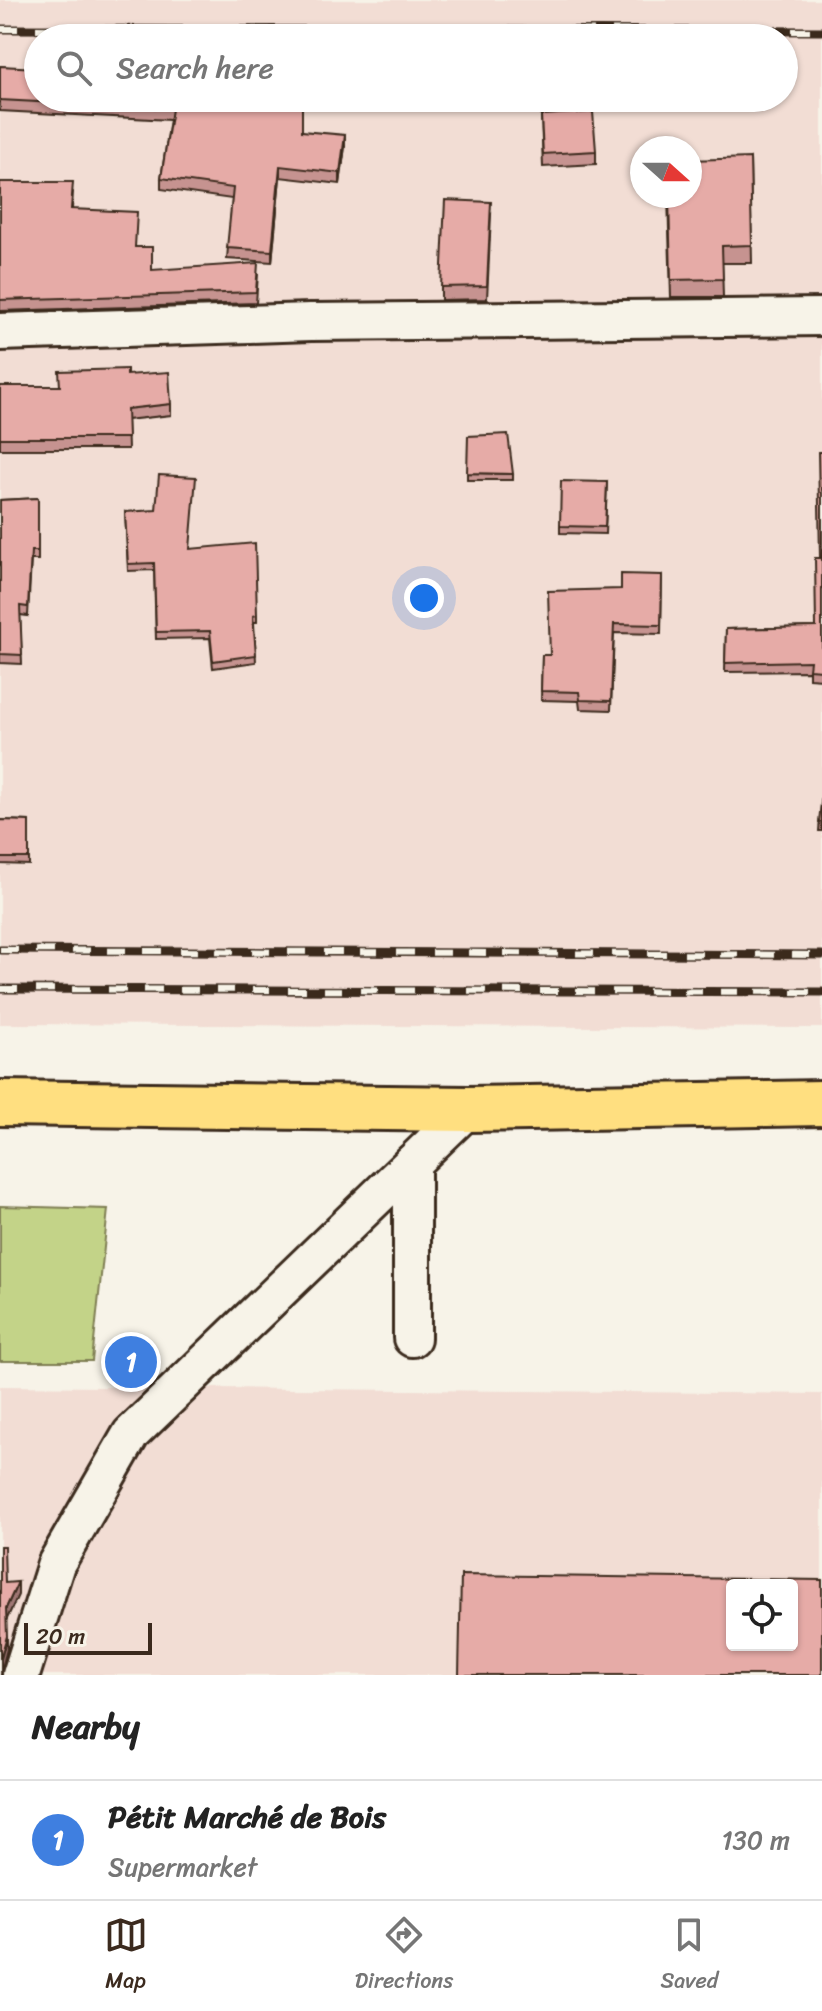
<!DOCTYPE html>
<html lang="en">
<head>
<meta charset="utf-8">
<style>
	:root { --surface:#fff; --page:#f2f2f2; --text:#222; --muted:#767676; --line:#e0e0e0; --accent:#3b2a1e }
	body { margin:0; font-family:Sriracha,sans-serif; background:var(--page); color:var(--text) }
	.controls { position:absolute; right:24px; bottom:24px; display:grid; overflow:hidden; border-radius:8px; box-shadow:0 2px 6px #0004 }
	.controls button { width:72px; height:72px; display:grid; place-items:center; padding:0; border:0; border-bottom:2px solid var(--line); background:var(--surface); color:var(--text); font:40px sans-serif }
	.compass { position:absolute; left:630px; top:136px; width:72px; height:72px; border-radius:50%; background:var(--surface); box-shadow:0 2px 6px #0004; rotate:111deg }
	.scale { position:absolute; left:24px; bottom:20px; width:128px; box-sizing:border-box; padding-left:8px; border:4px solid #3b2a1e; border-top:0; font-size:22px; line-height:28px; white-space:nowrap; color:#3b2a1e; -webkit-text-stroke:6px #f7f3e8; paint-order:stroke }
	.you { position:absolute; left:424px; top:598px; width:28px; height:28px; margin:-20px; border:6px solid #fff; border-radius:50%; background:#1a73e8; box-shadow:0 0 0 12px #1a73e833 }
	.badge { display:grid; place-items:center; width:52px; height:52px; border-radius:50%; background:var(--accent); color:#fff; font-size:26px; font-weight:700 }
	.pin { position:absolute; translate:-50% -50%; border:4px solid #fff; box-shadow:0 2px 8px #0006 }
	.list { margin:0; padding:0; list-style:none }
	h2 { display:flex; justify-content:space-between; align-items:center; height:104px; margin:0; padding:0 32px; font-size:34px }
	h2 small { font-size:26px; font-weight:400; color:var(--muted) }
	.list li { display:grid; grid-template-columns:52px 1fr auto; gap:24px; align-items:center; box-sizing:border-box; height:120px; padding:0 32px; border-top:2px solid var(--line) }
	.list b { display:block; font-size:30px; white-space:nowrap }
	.list p { margin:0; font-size:26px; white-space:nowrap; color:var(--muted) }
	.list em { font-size:26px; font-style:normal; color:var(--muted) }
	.icon { flex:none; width:44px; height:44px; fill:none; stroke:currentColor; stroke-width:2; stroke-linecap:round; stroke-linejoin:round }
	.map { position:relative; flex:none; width:822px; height:1675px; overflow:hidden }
	.search { position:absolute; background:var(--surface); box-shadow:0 2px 6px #0004; left:24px; right:24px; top:24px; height:88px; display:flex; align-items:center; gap:20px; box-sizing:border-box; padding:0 28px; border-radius:44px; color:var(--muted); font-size:30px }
	.sheet { height:224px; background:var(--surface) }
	nav { display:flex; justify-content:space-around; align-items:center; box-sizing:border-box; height:112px; border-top:2px solid var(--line); background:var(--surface); font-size:22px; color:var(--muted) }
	nav a { display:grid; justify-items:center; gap:4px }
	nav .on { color:var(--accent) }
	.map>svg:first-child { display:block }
	.built { fill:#f2ddd4; fill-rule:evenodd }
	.green { fill:#c3d388; stroke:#7f7e53; stroke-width:2 }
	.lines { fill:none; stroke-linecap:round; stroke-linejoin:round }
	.street-casing { stroke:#3b2a1e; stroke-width:42 }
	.primary-casing { stroke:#3b2a1e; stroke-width:50 }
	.street { stroke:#f7f3e8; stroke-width:36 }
	.primary { stroke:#ffdf80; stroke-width:44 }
	.rail-casing { stroke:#3b2a1e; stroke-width:9 }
	.rail { stroke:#f7f3e8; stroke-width:6; stroke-dasharray:18; stroke-linecap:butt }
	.wall { fill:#c69390; stroke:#3b2a1e; stroke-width:2 }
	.shaded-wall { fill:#a17875; stroke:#3b2a1e; stroke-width:2 }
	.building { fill:#e6aba7; stroke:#3b2a1e; stroke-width:2; fill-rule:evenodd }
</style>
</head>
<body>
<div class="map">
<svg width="822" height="1675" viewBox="0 0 822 1675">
	<rect width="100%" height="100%" fill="#f7f3e8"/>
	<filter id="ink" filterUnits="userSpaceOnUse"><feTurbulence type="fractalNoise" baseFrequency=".0125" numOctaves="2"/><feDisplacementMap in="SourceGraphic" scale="16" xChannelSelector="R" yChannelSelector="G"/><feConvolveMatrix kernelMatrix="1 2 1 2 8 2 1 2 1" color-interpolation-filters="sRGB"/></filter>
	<g filter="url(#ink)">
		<!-- built -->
		<g class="built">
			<path d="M 0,0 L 822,0 L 822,1028 L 0,1024 ZM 38,38 L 784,38 L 784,98 L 38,98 ZM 642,148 L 690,148 L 690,196 L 642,196 Z"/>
			<path d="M 0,1386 L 822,1394 L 822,1675 L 0,1675 ZM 732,1585 L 792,1585 L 792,1645 L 732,1645 Z"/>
		</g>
		<!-- green -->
		<path class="green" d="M 0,1206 L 108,1209 L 92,1361 L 0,1361 Z"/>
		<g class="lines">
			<defs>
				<g id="street">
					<path d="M 0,332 L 311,322 L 822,317"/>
					<path d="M 412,1338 L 412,1163"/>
					<path d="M 21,1675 L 56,1564 L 131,1434 L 468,1109"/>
				</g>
				<path id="primary" d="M 0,1103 L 468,1109 L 822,1103"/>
			</defs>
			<!-- street casing -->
			<use href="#street" class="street-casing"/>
			<!-- primary casing -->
			<use href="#primary" class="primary-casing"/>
			<!-- street -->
			<use href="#street" class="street"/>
			<!-- primary -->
			<use href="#primary" class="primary"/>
			<defs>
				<g id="rail">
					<path d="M 0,29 L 822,31"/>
					<path d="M 0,950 L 822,955"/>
					<path d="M 0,989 L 822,992"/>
				</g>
			</defs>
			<!-- rail casing -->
			<use href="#rail" class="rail-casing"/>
			<!-- rail -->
			<use href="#rail" class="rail"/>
		</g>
		<!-- wall -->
		<g class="wall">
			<path d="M 0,66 L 302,98 L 302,131 L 345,146 L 340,184 L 280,177 L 272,262 L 227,259 L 232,199 L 161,189 L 161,178 L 170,120 L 0,111 Z"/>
			<path d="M 541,115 L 596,151 L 596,164 L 543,167 Z"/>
			<path d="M 750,158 L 752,263 L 722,263 L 723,297 L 671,297 L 668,196 Z"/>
			<path d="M 0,182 L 73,192 L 72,209 L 136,247 L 152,270 L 258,274 L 256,303 L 0,311 Z"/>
			<path d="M 491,215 L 487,299 L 441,300 L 441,287 Z"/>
			<path d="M 127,375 L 171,404 L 171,415 L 127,420 L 128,449 L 0,449 L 0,386 L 60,386 Z"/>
			<path d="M 822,452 L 822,679 L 809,678 L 809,671 L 725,672 L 726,629 L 816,627 L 820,558 Z"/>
			<path d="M 467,473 L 513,474 L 513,480 L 467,480 Z"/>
			<path d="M 607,482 L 605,534 L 560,533 L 560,526 Z"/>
			<path d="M 38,498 L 38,560 L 31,560 L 28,616 L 20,615 L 22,664 L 0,663 L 0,500 Z"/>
			<path d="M 125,512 L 190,549 L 257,615 L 257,622 L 254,622 L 256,662 L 213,668 L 210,638 L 156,639 L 154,570 L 128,571 Z"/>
			<path d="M 662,575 L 661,634 L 614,633 L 611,710 L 580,709 L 579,701 L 541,700 L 542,655 L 550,655 L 621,589 Z"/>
			<path d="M 822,793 L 822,831 L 819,831 Z"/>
			<path d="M 0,820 L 29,821 L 29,865 L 0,864 Z"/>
		</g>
		<!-- shaded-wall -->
		<g class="shaded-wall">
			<path d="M 345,135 L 345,146 L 340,184 L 340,173 Z"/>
			<path d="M 280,166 L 280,177 L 272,262 L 272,251 Z"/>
			<path d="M 18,1582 L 18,1595 L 6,1621 L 6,1608 Z"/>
			<path d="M 7,1636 L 7,1649 L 1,1672 L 1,1659 Z"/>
		</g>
		<!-- building -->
		<g class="building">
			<path d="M 0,66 L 38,68 L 38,98 L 302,98 L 302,131 L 345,135 L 340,173 L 280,166 L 272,251 L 227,248 L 233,188 L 161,178 L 172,109 L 0,100 Z"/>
			<path d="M 593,112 L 596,151 L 543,154 L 541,115 Z"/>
			<path d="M 750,158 L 752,245 L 722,246 L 723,279 L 671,280 L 669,196 L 690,196 L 690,160 Z"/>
			<path d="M 0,182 L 73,182 L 71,209 L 137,212 L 135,247 L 152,247 L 152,270 L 258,263 L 256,292 L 0,300 Z"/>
			<path d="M 445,200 L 491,202 L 487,286 L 441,287 Z"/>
			<path d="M 127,369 L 127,375 L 169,372 L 171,404 L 127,409 L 128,438 L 0,438 L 0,386 L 60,386 L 59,371 Z"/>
			<path d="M 508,434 L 513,474 L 467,473 L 468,436 Z"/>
			<path d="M 818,452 L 822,452 L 822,670 L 809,669 L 810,661 L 725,663 L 726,629 L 816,627 L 815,558 L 820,558 Z"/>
			<path d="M 159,475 L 196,477 L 190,549 L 255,543 L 257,615 L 253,616 L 256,655 L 213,661 L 210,631 L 156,632 L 154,563 L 128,564 L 125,512 L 156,510 Z"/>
			<path d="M 561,481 L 607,482 L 605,527 L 560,526 Z"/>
			<path d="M 38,498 L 38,551 L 31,551 L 28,607 L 20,606 L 22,655 L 0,654 L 0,500 Z"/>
			<path d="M 621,574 L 662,575 L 661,625 L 614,624 L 611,701 L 580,700 L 579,692 L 541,691 L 542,655 L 550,655 L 548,591 L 621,589 Z"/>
			<path d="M 822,793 L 822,822 L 819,822 Z"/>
			<path d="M 0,820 L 29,821 L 29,858 L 0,858 Z"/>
			<path d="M 0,1546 L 4,1546 L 5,1583 L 18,1582 L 6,1608 L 7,1636 L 0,1659 Z"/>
			<path d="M 461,1575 L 822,1580 L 822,1675 L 459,1675 ZM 732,1585 L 792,1585 L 792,1645 L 732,1645 Z"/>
		</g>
	</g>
</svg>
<div class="controls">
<button><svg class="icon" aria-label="locate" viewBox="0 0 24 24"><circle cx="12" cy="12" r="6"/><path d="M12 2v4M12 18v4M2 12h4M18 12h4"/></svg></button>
</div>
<svg class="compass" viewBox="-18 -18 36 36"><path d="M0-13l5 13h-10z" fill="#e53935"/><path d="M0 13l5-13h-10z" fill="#767676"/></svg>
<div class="scale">20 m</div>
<div class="you"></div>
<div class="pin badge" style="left:131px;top:1362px;background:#3f7fe0">1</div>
<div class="search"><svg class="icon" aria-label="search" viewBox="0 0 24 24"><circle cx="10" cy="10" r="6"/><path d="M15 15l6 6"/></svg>Search here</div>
</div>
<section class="sheet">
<h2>Nearby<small></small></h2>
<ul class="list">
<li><span class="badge" style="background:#3f7fe0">1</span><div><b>Pétit Marché de Bois</b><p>Supermarket</p></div><em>130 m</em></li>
</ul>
</section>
<nav>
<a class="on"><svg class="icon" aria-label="map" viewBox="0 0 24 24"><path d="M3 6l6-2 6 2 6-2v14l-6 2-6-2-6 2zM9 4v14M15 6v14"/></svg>Map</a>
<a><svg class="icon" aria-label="directions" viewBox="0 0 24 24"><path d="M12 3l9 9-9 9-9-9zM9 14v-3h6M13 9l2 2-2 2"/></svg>Directions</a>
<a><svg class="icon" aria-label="saved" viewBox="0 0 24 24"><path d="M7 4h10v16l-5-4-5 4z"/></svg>Saved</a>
</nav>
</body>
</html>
